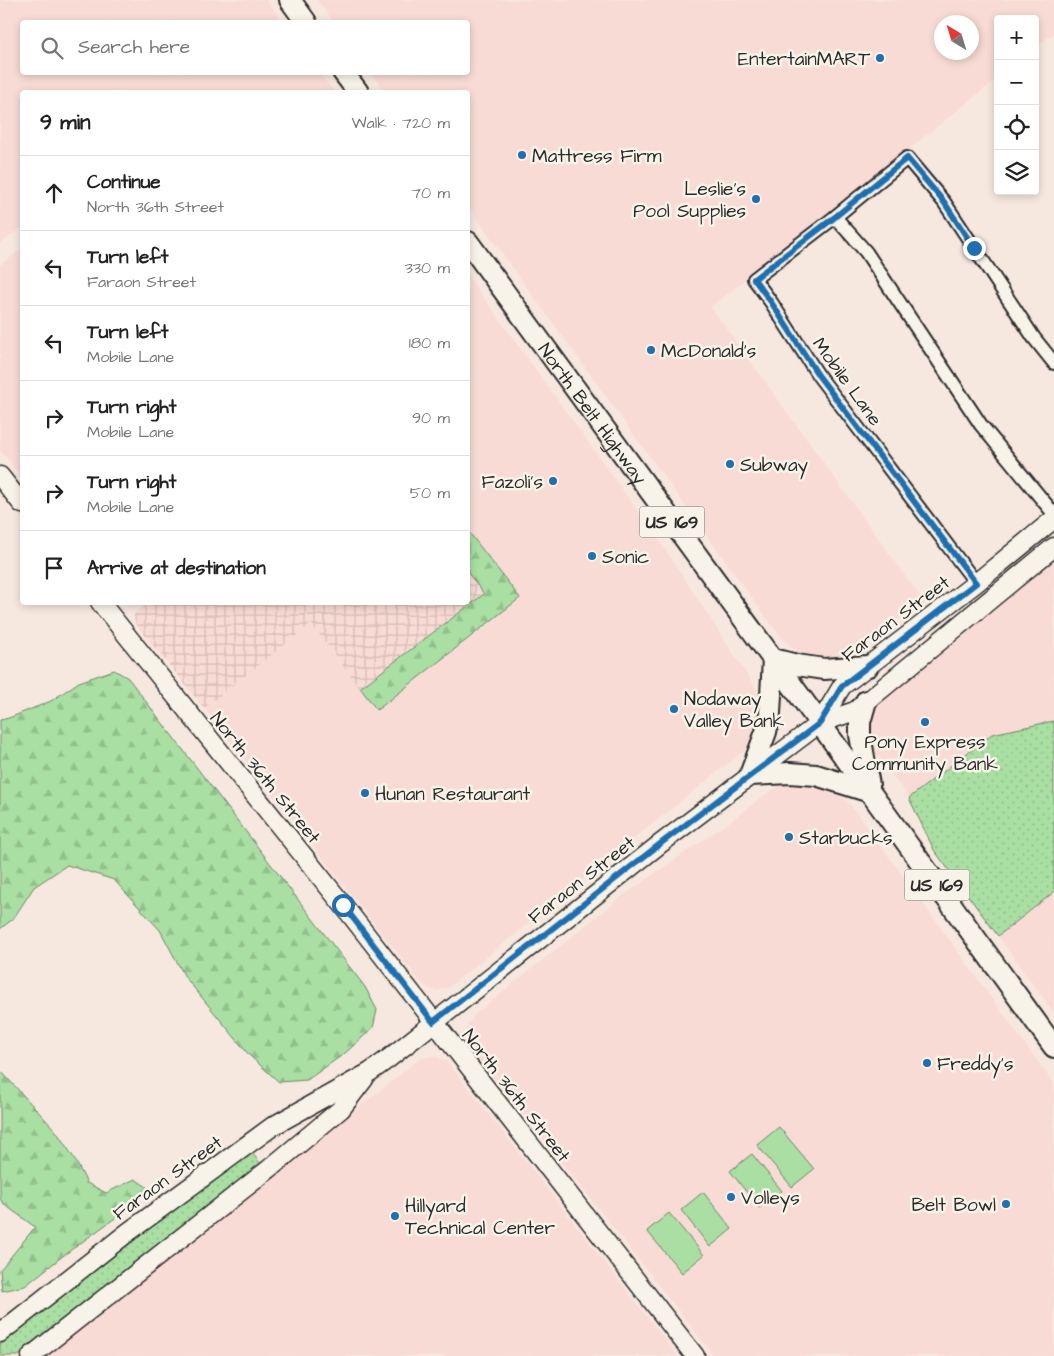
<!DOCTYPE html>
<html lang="en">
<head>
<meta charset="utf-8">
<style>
	:root { --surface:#fff; --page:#f2f2f2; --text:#222; --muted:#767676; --line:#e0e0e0 }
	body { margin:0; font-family:"Architects Daughter",sans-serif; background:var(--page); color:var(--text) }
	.controls { position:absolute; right:15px; top:15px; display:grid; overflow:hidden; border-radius:5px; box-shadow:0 2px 8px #0003 }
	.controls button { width:45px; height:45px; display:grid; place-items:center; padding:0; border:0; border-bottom:1px solid var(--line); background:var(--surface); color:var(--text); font:25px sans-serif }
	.compass { position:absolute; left:934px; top:15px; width:45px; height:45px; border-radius:50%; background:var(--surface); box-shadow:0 2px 8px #0003; rotate:322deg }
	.stop { position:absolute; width:15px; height:15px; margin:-11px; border:4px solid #1f6fb2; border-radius:50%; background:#fff }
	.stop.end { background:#1f6fb2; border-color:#fff; box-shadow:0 1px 5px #0008 }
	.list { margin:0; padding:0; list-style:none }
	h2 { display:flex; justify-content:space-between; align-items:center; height:65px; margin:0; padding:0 20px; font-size:21px }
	h2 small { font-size:16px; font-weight:400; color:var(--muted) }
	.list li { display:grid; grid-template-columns:32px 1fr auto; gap:15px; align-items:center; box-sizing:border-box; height:75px; padding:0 20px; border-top:1px solid var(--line) }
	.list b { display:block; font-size:19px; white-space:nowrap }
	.list p { margin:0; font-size:16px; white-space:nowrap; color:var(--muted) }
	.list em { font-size:16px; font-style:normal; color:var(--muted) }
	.icon { flex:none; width:28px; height:28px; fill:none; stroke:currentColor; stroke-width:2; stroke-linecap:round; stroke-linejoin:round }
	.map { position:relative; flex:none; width:1054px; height:1356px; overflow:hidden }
	.search { position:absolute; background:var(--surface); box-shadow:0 2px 8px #0003; left:20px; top:20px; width:450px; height:55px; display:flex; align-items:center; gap:12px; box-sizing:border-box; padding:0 18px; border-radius:5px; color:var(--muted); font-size:19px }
	.panel { position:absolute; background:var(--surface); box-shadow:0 2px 8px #0003; left:20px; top:90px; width:450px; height:515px; border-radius:5px }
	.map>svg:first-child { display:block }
	.built { fill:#f8dbd4; fill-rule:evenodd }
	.industrial { fill:url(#industrial-grid) }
	.grass { fill:url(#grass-dots); stroke:#6a8566 }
	.forest { fill:url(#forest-firs); stroke:#6a8566 }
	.garden { fill:#a9dfa2; stroke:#6a8566 }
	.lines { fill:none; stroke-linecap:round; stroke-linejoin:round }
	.street-casing { stroke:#2b2b2b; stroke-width:16 }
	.secondary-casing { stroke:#2b2b2b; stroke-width:21 }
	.primary-casing { stroke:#2b2b2b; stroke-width:24 }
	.street { stroke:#f7f3e8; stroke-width:12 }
	.secondary { stroke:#f7f3e8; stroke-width:18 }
	.primary { stroke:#f7f3e8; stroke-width:20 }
	.route { stroke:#1f6fb2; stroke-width:6 }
	.poi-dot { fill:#1f6fb2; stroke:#f7f3e8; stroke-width:2 }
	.labels { text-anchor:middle; stroke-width:5; stroke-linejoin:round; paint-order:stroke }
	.shield { fill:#f7f3e8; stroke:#686764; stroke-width:1 }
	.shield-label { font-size:18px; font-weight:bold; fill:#2b2b2b }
	.poi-label { font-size:19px; fill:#2b2b2b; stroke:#f7f3e8; text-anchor:start }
	.street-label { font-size:19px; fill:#2b2b2b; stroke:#f7f3e8 }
</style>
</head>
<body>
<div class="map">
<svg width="1054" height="1356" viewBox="0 0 1054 1356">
	<defs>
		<pattern id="industrial-grid" width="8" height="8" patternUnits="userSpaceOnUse" patternTransform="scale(1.25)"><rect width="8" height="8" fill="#f8dbd4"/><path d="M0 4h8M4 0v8" fill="none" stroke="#d5bcb6"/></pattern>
		<pattern id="grass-dots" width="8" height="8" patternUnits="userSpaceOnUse" patternTransform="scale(1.25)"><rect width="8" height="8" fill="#a9dfa2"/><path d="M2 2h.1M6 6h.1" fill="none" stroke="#92c08c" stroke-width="1.8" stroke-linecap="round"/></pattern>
		<pattern id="forest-firs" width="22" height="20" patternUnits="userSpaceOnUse" patternTransform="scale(1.25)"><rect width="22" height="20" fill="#a9dfa2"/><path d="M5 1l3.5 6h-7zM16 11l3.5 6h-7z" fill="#92c08c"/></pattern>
	</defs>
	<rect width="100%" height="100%" fill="#f7e8df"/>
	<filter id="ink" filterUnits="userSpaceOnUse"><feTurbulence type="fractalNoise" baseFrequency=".02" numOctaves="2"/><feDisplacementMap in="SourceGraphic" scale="10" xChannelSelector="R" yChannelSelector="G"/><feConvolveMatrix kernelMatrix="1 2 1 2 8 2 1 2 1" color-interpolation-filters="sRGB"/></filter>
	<g filter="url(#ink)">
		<!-- built -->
		<g class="built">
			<path d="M 0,0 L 266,0 L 283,22 L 22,22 L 22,72 L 319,73 L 334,92 L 22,92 L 22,227 L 0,244 Z"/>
			<path d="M 317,0 L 1054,0 L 1054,33 L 1035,48 L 1035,19 L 998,19 L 998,78 L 711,307 L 925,603 L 901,617 L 844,660 L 832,663 L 806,657 L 791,647 L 774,628 L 468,206 L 468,92 L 386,92 L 371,73 L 468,72 L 468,22 L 334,22 ZM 942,22 L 972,22 L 972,52 L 942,52 Z"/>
			<path d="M 22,249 L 22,478 L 0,450 L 0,265 Z"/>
			<path d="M 468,276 L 663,546 L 753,684 L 761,701 L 761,716 L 758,732 L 745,750 L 449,987 L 437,991 L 428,988 L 418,979 L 204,708 L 311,624 L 377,710 L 520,598 L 468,531 Z"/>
			<path d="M 1054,554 L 1054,721 L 992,734 L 909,798 L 872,748 L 864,733 L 868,707 Z"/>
			<path d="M 805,781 L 828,789 L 846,800 L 858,814 L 1054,1084 L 1054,1356 L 714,1356 L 624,1241 L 467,1043 L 465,1034 L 468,1024 L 475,1014 L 624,895 L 735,818 L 770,791 L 784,784 Z"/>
			<path d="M 1054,892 L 1054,1013 L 998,936 Z"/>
			<path d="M 434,1056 L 446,1061 L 459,1076 L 678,1356 L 44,1356 L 421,1058 Z"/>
		</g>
		<!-- industrial -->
		<path class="industrial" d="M 468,573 L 484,593 L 360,688 L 311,624 L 204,708 L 135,623 L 134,615 L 146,602 L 468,602 Z"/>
		<!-- grass -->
		<g class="grass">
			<path d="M 1054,721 L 1054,892 L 998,936 L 934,850 L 909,798 L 992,734 Z"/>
			<path d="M 251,1152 L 261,1164 L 18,1356 L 0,1356 L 0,1345 L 216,1176 Z"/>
		</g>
		<!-- forest -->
		<g class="forest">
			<path d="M 468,531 L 520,598 L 377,710 L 360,688 L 484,594 L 468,573 Z"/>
			<path d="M 114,670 L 128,678 L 365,987 L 377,1010 L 373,1028 L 344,1054 L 307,1080 L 279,1082 L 250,1056 L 185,977 L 160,930 L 114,880 L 67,865 L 34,887 L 13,919 L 0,929 L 0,720 L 9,718 L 51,701 L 79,682 Z"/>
			<path d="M 0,1070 L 56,1131 L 74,1158 L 87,1183 L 106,1193 L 135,1179 L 147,1187 L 129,1208 L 64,1255 L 25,1286 L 2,1291 L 0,1270 L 35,1227 L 5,1205 L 0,1199 Z"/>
		</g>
		<!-- garden -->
		<g class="garden">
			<path d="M 779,1127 L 814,1169 L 792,1187 L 757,1145 Z"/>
			<path d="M 752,1154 L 782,1191 L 759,1208 L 730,1171 Z"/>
			<path d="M 703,1192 L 732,1229 L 710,1247 L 681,1210 Z"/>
			<path d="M 669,1213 L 704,1255 L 682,1273 L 647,1231 Z"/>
		</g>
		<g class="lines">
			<defs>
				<g id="street">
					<path d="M 835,217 L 866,252 L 981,425 L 1054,514"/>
					<path d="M 976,583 L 818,375 L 771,302 L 754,279 L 835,217 L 907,158 L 944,202 L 1034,338 L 1054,363"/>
				</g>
				<g id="secondary">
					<path d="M 0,476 L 22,504"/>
					<path d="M 100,602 L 343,905 L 695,1356"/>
					<path d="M 820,723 L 842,686 L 976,583 L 1054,519"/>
					<path d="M 0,1333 L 127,1233 L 273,1126 L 370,1072 L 388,1059 L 660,844 L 820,723 L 855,711 L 1054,547"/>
					<path d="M 31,1356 L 269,1169 L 341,1109 L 364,1079"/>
				</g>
				<g id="primary">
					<path d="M 290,0 L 306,22"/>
					<path d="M 343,72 L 358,92"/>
					<path id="s1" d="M 468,242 L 870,792 L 1054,1047"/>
					<path d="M 868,666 L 824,669 L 797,665 L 773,659 L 770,713 L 766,732 L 750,775 L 790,773 L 816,775 L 870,792"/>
					<path d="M 866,701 L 860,722 L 860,735 L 869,785"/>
				</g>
			</defs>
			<!-- street casing -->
			<use href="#street" class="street-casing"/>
			<!-- secondary casing -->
			<use href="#secondary" class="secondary-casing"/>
			<!-- primary casing -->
			<use href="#primary" class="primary-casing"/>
			<!-- street -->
			<use href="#street" class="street"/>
			<!-- secondary -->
			<use href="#secondary" class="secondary"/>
			<!-- primary -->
			<use href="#primary" class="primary"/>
		</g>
	</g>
	<g class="lines" filter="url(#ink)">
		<!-- route -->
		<path class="route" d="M 343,905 L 433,1022 L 660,844 L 820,723 L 842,686 L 976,583 L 818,375 L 771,302 L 754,279 L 835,217 L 907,158 L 944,202 L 974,248"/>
	</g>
	<!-- markers -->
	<g class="poi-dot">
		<circle cx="880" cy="58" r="5"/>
		<circle cx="522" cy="155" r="5"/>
		<circle cx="756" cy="199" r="5"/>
		<circle cx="651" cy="350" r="5"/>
		<circle cx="730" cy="464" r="5"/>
		<circle cx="553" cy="481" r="5"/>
		<circle cx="592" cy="556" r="5"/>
		<circle cx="674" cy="709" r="5"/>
		<circle cx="925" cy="722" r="5"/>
		<circle cx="365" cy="793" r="5"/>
		<circle cx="789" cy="837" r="5"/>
		<circle cx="927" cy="1063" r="5"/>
		<circle cx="731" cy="1197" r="5"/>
		<circle cx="1006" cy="1204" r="5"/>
		<circle cx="395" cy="1216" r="5"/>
	</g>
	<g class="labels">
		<!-- shield labels -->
		<g class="shield">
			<rect x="639.5" y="506.5" width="65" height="31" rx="4"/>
			<rect x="904.5" y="869.5" width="65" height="31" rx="4"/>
		</g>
		<g class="shield-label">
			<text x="672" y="528">US 169</text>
			<text x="937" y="891">US 169</text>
		</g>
		<!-- poi labels -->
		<g class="poi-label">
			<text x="870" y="65" text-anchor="end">EntertainMART</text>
			<text x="532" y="162">Mattress Firm</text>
			<text x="746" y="195" text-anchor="end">Leslie's<tspan x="746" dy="22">Pool Supplies</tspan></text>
			<text x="661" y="357">McDonald's</text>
			<text x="740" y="471">Subway</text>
			<text x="543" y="488" text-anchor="end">Fazoli's</text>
			<text x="602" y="563">Sonic</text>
			<text x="684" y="705">Nodaway<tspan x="684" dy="22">Valley Bank</tspan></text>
			<text x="925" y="748" text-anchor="middle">Pony Express<tspan x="925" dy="22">Community Bank</tspan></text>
			<text x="375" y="800">Hunan Restaurant</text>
			<text x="799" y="844">Starbucks</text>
			<text x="937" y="1070">Freddy's</text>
			<text x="741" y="1204">Volleys</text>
			<text x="996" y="1211" text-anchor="end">Belt Bowl</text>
			<text x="405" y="1212">Hillyard<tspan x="405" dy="22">Technical Center</tspan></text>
		</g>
		<!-- street labels -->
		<g class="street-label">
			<text transform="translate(848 381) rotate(54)" y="7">Mobile Lane</text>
			<text dy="7" stroke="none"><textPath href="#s1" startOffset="212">North Belt Highway</textPath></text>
			<text transform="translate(895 618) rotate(-37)" y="7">Faraon Street</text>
			<text transform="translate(266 777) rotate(51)" y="7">North 36th Street</text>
			<text transform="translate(581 879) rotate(-38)" y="7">Faraon Street</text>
			<text transform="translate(517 1095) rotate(52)" y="7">North 36th Street</text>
			<text transform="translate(167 1177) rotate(-36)" y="7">Faraon Street</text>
		</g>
	</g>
</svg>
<div class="controls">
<button>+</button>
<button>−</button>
<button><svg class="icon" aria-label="locate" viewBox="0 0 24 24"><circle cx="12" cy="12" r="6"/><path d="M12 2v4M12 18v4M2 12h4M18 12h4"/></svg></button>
<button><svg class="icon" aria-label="layers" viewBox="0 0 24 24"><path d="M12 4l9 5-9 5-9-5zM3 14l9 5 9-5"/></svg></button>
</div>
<svg class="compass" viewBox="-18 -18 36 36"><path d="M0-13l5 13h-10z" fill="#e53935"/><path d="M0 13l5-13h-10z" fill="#767676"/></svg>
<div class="stop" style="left:343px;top:905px"></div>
<div class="stop end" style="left:974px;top:248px"></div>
<div class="search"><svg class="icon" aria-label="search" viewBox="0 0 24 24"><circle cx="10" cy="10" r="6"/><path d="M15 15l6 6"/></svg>Search here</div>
<section class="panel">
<h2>9 min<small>Walk · 720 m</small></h2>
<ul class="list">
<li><svg class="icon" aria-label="ahead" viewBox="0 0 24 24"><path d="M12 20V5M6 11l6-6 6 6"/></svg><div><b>Continue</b><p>North 36th Street</p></div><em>70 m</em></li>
<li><svg class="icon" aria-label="left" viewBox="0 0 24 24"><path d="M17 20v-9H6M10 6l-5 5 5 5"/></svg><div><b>Turn left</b><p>Faraon Street</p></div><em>330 m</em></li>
<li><svg class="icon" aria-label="left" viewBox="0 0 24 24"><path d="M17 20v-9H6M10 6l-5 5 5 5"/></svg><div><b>Turn left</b><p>Mobile Lane</p></div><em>180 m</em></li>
<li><svg class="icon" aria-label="right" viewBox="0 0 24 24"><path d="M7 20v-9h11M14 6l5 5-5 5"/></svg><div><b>Turn right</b><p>Mobile Lane</p></div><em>90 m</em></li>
<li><svg class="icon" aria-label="right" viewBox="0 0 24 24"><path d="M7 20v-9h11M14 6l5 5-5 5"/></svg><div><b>Turn right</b><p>Mobile Lane</p></div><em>50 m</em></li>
<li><svg class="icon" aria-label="arrive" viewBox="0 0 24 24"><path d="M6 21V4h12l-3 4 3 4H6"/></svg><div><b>Arrive at destination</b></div></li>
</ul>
</section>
</div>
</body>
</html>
